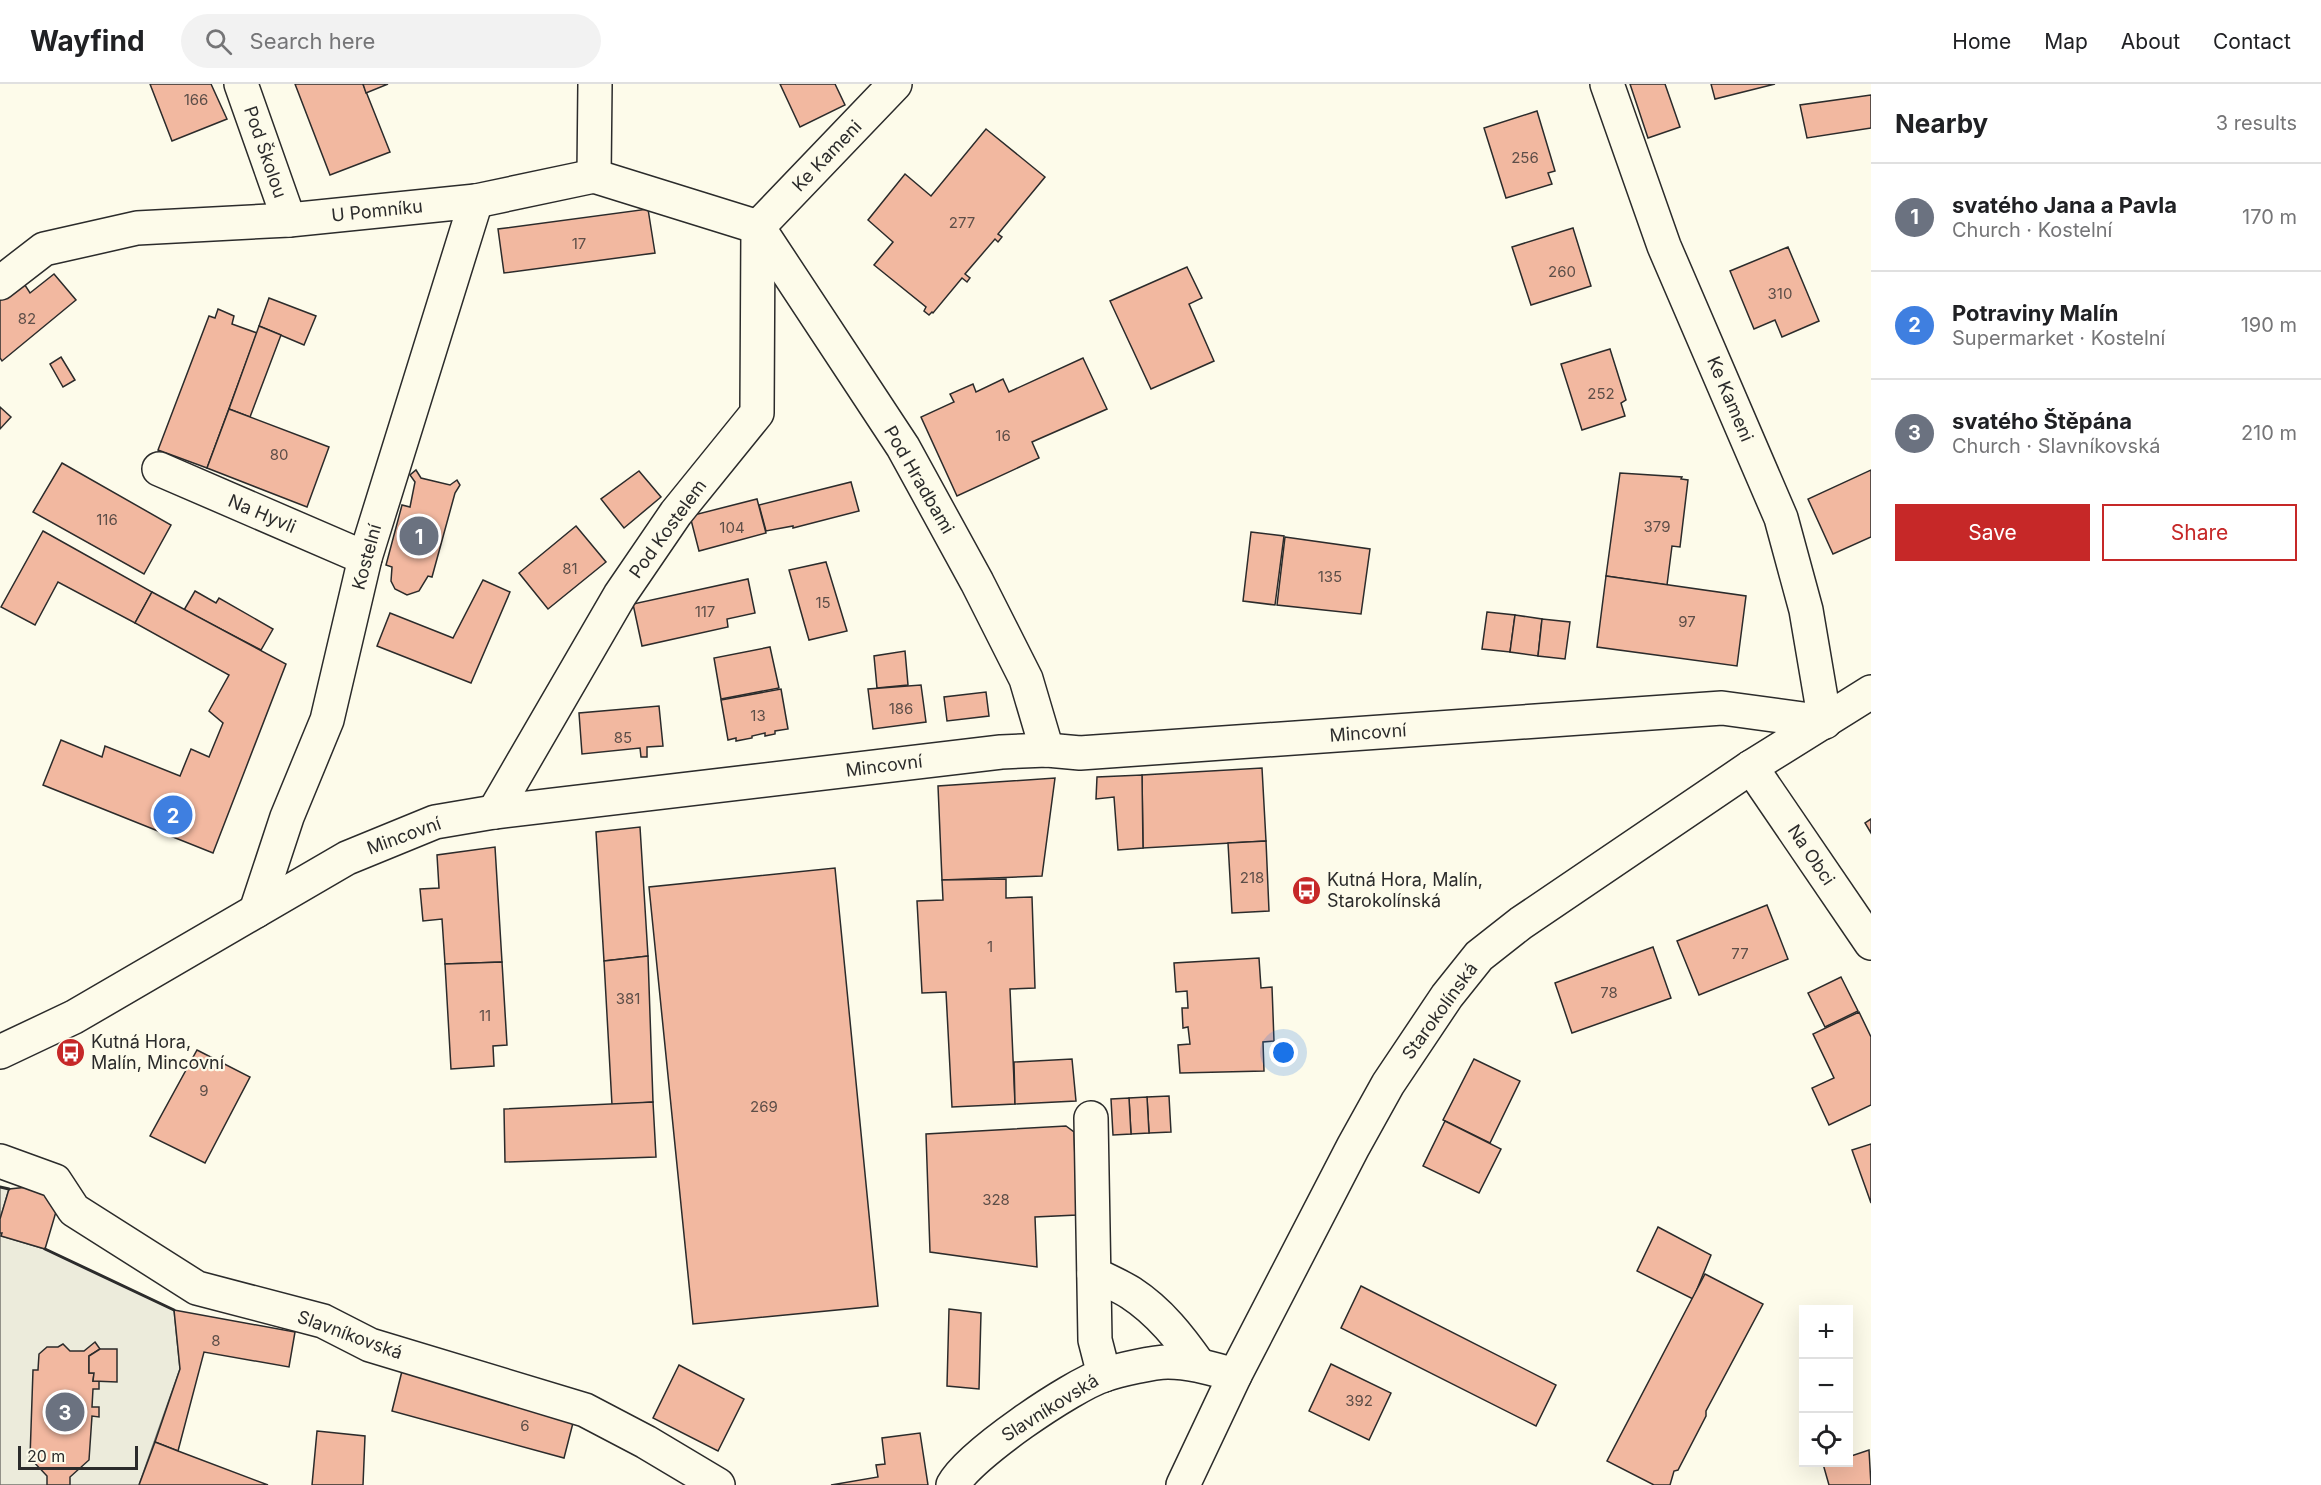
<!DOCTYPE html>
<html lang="en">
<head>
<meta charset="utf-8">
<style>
	:root { --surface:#fff; --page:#f2f2f2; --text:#202124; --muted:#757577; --line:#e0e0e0; --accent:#c62828 }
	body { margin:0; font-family:Inter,sans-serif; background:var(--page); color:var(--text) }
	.controls { position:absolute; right:18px; bottom:18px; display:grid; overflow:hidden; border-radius:0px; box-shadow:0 6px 24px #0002 }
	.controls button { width:54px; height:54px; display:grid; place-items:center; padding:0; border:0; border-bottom:2px solid var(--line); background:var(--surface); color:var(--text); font:30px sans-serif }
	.scale { position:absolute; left:18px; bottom:15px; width:120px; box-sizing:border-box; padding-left:6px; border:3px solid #2b2b2b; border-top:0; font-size:16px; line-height:21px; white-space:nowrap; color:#2b2b2b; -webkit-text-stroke:4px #fdfbea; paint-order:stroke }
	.you { position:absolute; left:1284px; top:969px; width:21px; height:21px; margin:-15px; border:4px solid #fff; border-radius:50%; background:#1a73e8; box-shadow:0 0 0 9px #1a73e833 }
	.badge { display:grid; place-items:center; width:39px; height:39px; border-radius:50%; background:var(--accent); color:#fff; font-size:20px; font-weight:700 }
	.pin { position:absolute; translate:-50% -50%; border:3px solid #fff; box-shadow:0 2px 6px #0006 }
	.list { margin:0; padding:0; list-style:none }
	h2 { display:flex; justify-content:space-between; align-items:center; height:78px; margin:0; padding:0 24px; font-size:26px }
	h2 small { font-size:20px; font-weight:400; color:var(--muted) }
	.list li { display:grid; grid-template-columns:39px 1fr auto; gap:18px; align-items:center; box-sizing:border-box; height:108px; padding:0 24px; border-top:2px solid var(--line) }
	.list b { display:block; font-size:22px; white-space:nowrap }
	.list p { margin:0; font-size:20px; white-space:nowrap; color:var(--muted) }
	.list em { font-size:20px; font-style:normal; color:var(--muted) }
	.actions { display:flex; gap:12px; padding:18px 24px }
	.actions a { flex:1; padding:14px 0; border:2px solid var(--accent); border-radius:0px; text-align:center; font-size:21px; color:var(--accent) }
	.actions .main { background:var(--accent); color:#fff }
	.icon { flex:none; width:33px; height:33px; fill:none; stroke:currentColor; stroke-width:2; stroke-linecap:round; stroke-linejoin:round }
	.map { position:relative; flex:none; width:1871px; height:1401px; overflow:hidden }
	header { display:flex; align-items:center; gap:36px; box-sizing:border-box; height:84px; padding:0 30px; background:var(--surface); border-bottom:2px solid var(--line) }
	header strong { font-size:28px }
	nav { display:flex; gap:33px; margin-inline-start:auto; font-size:21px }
	.search { width:420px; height:54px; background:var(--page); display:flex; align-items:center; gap:15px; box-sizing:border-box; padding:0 21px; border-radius:33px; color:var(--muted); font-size:22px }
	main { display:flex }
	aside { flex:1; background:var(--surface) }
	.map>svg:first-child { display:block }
	.green { fill:#ecebdb; stroke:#74746e; stroke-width:1.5 }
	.building { fill:#f2b8a0; stroke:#2b2b2b; stroke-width:1.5 }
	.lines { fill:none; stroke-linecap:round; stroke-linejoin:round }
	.minor-casing { stroke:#2b2b2b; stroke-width:36 }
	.tertiary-casing { stroke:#2b2b2b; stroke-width:36 }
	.minor { stroke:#fdfbea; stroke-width:33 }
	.tertiary { stroke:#fdfbea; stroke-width:33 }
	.wall { stroke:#2b2b2b; stroke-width:3 }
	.labels { text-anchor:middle; stroke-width:4.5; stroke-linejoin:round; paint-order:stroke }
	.number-label { font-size:15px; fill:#5d4e48 }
	.street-label { font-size:18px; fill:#2b2b2b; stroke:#fdfbea }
	.poi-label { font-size:18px; fill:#2b2b2b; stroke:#fdfbea; text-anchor:start }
</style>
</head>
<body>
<header>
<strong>Wayfind</strong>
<div class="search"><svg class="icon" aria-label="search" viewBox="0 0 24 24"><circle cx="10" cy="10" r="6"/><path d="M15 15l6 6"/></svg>Search here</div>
<nav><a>Home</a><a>Map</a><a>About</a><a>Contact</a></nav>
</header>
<main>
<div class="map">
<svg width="1871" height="1401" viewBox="0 0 1871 1401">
	<rect width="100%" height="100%" fill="#fdfbea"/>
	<!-- green -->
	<g class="green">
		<path d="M 0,1103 L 9,1105 L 0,1135 Z"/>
		<path d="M 0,1149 L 1,1152 L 45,1165 L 174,1226 L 180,1285 L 139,1401 L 0,1401 Z"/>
	</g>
	<!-- building -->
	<g class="building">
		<path d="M 150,0 L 211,0 L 227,35 L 172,57 Z"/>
		<path d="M 295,0 L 363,0 L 390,68 L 330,91 Z"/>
		<path d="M 363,0 L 388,0 L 366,9 Z"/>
		<path d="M 780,0 L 835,0 L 845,21 L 800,43 Z"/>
		<path d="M 1630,0 L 1665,0 L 1680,43 L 1648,54 Z"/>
		<path d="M 1711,0 L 1775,0 L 1715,15 Z"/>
		<path d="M 1871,11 L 1871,44 L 1807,54 L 1800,21 Z"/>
		<path d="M 1537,27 L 1555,87 L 1548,89 L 1552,100 L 1506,114 L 1484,44 Z"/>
		<path d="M 986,45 L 1045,93 L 998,150 L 1002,153 L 998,158 L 995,155 L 965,190 L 970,194 L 967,198 L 962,194 L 933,229 L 932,228 L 929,231 L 924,227 L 926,223 L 874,181 L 893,158 L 868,136 L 905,90 L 931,112 Z"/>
		<path d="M 648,125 L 655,169 L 504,189 L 498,145 Z"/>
		<path d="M 1573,144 L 1591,202 L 1531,221 L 1512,163 Z"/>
		<path d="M 1788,163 L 1819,237 L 1782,253 L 1775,236 L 1754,245 L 1730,187 Z"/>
		<path d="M 1187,183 L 1202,214 L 1189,220 L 1214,277 L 1151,305 L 1110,217 Z"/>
		<path d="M 54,190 L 76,216 L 2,277 L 0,274 L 0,216 L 23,198 L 30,209 Z"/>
		<path d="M 269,214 L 316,232 L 304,261 L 259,242 Z"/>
		<path d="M 218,225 L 234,232 L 232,240 L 257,249 L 207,384 L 158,366 L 209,232 L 215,234 Z"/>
		<path d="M 259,242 L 281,251 L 250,333 L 229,325 Z"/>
		<path d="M 1610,265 L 1626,316 L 1621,319 L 1625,332 L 1582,346 L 1561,280 Z"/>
		<path d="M 61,273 L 75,296 L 63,303 L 50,280 Z"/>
		<path d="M 1083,274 L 1107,325 L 1032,358 L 1039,374 L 957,412 L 921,333 L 954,318 L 950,310 L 973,300 L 976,308 L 1003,295 L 1009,308 Z"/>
		<path d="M 0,323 L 11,333 L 0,345 Z"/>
		<path d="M 229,325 L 329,363 L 307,423 L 207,384 Z"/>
		<path d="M 62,379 L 171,441 L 144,490 L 33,428 Z"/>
		<path d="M 416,386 L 421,394 L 450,401 L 457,396 L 460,401 L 455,409 L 432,493 L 428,492 L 419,507 L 407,511 L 395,505 L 391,497 L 392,483 L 386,481 L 402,421 L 410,423 L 415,398 L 410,391 Z"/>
		<path d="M 1871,386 L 1871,453 L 1833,470 L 1808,415 Z"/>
		<path d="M 639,387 L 661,413 L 624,444 L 601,415 Z"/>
		<path d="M 1620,389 L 1682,393 L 1681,395 L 1688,396 L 1680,463 L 1672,462 L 1667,501 L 1606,492 Z"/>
		<path d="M 851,398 L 859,427 L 793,444 L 793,442 L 766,447 L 759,421 Z"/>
		<path d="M 757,415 L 766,449 L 699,467 L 690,432 Z"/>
		<path d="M 576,442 L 606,478 L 548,525 L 519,489 Z"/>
		<path d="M 43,447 L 152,508 L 135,539 L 58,498 L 35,541 L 1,523 Z"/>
		<path d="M 1251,448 L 1284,452 L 1275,521 L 1243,517 Z"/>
		<path d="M 1285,453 L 1370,465 L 1361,530 L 1277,521 Z"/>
		<path d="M 826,478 L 847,547 L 809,556 L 789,486 Z"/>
		<path d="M 1606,492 L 1746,512 L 1737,582 L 1597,563 Z"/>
		<path d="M 748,495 L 755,529 L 727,535 L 728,543 L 642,562 L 633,520 Z"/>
		<path d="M 483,496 L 510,508 L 471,599 L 377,562 L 390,529 L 453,554 Z"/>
		<path d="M 195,507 L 216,519 L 219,514 L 273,545 L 261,566 L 184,526 Z"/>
		<path d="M 152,508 L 286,580 L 213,769 L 43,701 L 61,656 L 102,673 L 105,662 L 180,692 L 191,665 L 209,673 L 223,639 L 209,627 L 229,591 L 135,539 Z"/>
		<path d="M 1487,528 L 1515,531 L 1510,568 L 1482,565 Z"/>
		<path d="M 1515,531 L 1542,535 L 1538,572 L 1510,568 Z"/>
		<path d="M 1542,535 L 1570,538 L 1565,575 L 1538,572 Z"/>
		<path d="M 770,563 L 779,604 L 721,615 L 714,574 Z"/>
		<path d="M 905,567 L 908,601 L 877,604 L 874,572 Z"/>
		<path d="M 921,601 L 926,638 L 873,645 L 868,605 Z"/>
		<path d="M 781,605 L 788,645 L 775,647 L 775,650 L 765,652 L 765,649 L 752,652 L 752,654 L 736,657 L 736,654 L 728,656 L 721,616 Z"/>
		<path d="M 986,608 L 989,632 L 947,637 L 944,613 Z"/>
		<path d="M 659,622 L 663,662 L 647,663 L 647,673 L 641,673 L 640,664 L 582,670 L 579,629 Z"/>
		<path d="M 1262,684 L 1266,757 L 1143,764 L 1142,691 Z"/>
		<path d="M 1142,691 L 1143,764 L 1118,766 L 1114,713 L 1096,715 L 1097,693 Z"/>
		<path d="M 1055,694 L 1042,792 L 942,796 L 938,702 Z"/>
		<path d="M 1871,735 L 1871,749 L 1865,739 Z"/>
		<path d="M 640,743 L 648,872 L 604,877 L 596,748 Z"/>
		<path d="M 1266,757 L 1269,827 L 1232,829 L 1228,759 Z"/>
		<path d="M 495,763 L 502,878 L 445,880 L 442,835 L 423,837 L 420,805 L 439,804 L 437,771 Z"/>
		<path d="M 835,784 L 878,1222 L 693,1240 L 649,803 Z"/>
		<path d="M 1006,795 L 1006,814 L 1032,813 L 1035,904 L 1010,905 L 1015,1020 L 952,1023 L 946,908 L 922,909 L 917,817 L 943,816 L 942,796 Z"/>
		<path d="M 1767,821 L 1788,875 L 1699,911 L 1677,857 Z"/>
		<path d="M 1653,863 L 1671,914 L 1572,949 L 1555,899 Z"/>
		<path d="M 648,872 L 653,1018 L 612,1021 L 604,877 Z"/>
		<path d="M 1259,874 L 1261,904 L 1272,903 L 1274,957 L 1263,958 L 1264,987 L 1180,989 L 1178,961 L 1190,960 L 1188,943 L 1183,944 L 1182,924 L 1188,924 L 1187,907 L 1176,908 L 1174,879 Z"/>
		<path d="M 502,878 L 507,961 L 493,962 L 494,982 L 451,985 L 445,880 Z"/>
		<path d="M 1841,893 L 1858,927 L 1825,943 L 1808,909 Z"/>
		<path d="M 1859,928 L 1871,953 L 1871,1021 L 1829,1041 L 1812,1004 L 1834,994 L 1813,950 Z"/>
		<path d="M 197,966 L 250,993 L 205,1079 L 150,1052 Z"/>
		<path d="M 1072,975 L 1076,1017 L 1015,1020 L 1014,978 Z"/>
		<path d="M 1474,975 L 1520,997 L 1490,1059 L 1443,1036 Z"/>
		<path d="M 1169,1012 L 1171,1048 L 1149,1049 L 1147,1013 Z"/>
		<path d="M 1147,1013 L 1149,1049 L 1131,1050 L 1129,1014 Z"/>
		<path d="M 1129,1014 L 1131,1050 L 1113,1051 L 1111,1015 Z"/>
		<path d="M 653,1018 L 656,1073 L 505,1078 L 504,1025 Z"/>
		<path d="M 1445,1037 L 1501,1065 L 1479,1109 L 1423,1082 Z"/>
		<path d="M 1066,1042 L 1074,1048 L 1077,1131 L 1035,1133 L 1037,1183 L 930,1168 L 926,1050 Z"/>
		<path d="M 1871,1060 L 1871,1119 L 1852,1066 Z"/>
		<path d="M 38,1102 L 58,1121 L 45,1165 L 1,1152 L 2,1149 L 0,1149 L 0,1135 L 9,1105 Z"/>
		<path d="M 1658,1143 L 1711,1171 L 1693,1215 L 1637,1187 Z"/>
		<path d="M 1705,1190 L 1763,1220 L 1706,1327 L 1706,1332 L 1678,1386 L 1674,1387 L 1670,1401 L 1654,1401 L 1607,1377 Z"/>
		<path d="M 1361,1202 L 1556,1301 L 1536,1342 L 1341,1244 Z"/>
		<path d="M 949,1225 L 981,1229 L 979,1305 L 947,1302 Z"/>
		<path d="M 174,1226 L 295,1248 L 289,1283 L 204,1268 L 178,1367 L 155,1358 L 180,1285 Z"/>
		<path d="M 95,1258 L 100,1265 L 89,1272 L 89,1289 L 94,1289 L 93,1297 L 99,1296 L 99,1305 L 93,1305 L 92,1323 L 99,1323 L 99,1333 L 92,1332 L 89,1376 L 70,1393 L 70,1401 L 47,1401 L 47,1392 L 30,1374 L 33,1286 L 38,1286 L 39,1270 L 47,1263 L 58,1263 L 63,1260 L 70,1267 L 84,1267 Z"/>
		<path d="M 100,1265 L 117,1265 L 117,1298 L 93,1297 L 94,1289 L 89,1289 L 89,1272 Z"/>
		<path d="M 1331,1280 L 1391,1309 L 1369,1356 L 1309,1327 Z"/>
		<path d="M 679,1281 L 744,1315 L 718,1367 L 653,1334 Z"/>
		<path d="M 402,1287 L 574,1335 L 564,1374 L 392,1327 Z"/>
		<path d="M 317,1347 L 365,1352 L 363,1401 L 312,1401 Z"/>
		<path d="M 920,1349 L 928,1401 L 831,1401 L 878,1393 L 876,1381 L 885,1380 L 882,1354 Z"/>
		<path d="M 155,1358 L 178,1367 L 268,1401 L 139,1401 Z"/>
		<path d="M 1869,1366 L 1871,1401 L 1829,1401 L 1823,1380 L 1848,1378 L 1848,1373 Z"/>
	</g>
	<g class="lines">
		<defs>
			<g id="minor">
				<path d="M 241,0 L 289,136"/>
				<path d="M 594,92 L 595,0"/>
				<path d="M 758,143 L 903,363 L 977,498 L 1026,595 L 1047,666"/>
				<path d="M 758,143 L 895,0"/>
				<path d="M 0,199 L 44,165 L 137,144 L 289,136 L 476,117 L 594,92 L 758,143"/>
				<path d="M 159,385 L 365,474"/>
				<path d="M 1751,683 L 1871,859"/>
				<path d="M 494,728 L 620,511 L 676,429 L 757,329 L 758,143"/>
				<path d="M 256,827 L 287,733 L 327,636 L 365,474 L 476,117"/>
				<path d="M 0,968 L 74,933 L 347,774 L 435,738 L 494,728 L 1001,668 L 1047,666 L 1080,669 L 1722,624 L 1825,638 L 1806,526 L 1781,434 L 1664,162 L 1607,0"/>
				<path d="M 1091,1034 L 1095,1256 L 1104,1291"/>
				<path d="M 0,1077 L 55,1097 L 74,1126 L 197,1204 L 323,1237 L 370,1261 L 585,1326 L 646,1358 L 718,1401"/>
				<path d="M 1094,1190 C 1106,1196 1120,1202 1131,1209 C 1160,1228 1180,1254 1199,1281"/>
				<path d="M 953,1401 C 969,1371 1071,1302 1104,1291 C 1118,1286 1154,1278 1168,1278 C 1191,1278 1213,1285 1235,1291"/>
			</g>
			<path id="tertiary" d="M 1183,1401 L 1235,1291 L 1353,1063 L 1388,1000 L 1447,912 L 1479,872 L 1521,839 L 1751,683 L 1871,608"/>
		</defs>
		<!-- minor casing -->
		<use href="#minor" class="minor-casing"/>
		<!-- tertiary casing -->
		<use href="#tertiary" class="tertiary-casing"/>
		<!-- minor -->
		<use href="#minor" class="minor"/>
		<!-- tertiary -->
		<use href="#tertiary" class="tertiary"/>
		<!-- wall -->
		<g class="wall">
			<path d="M 0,1103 L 9,1105"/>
			<path d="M 45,1165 L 174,1226"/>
		</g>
	</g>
	<!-- icons -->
	<defs>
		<symbol id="bus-disc" viewBox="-11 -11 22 22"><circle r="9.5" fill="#c62828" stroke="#fdfbea"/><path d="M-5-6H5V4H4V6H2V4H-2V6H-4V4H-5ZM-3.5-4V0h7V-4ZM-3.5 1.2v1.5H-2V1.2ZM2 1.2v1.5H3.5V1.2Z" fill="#fff"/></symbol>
	</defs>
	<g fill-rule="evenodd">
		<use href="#bus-disc" x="1290" y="790" width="33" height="33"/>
		<use href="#bus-disc" x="54" y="952" width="33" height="33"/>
	</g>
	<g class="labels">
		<!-- number labels -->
		<g class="number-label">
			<text x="196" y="21">166</text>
			<text x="1525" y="79">256</text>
			<text x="962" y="144">277</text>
			<text x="579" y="165">17</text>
			<text x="1562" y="193">260</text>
			<text x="1780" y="215">310</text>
			<text x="27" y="240">82</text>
			<text x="1601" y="315">252</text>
			<text x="1003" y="357">16</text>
			<text x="279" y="376">80</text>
			<text x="107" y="441">116</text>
			<text x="1657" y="448">379</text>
			<text x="732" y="449">104</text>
			<text x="570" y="490">81</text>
			<text x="1330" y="498">135</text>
			<text x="823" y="524">15</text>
			<text x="705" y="533">117</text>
			<text x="1687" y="543">97</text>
			<text x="901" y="630">186</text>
			<text x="758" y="637">13</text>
			<text x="623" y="659">85</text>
			<text x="1252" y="799">218</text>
			<text x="990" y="868">1</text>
			<text x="1740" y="875">77</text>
			<text x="1609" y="914">78</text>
			<text x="628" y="920">381</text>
			<text x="485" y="937">11</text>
			<text x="204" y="1012">9</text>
			<text x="764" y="1028">269</text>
			<text x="996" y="1121">328</text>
			<text x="216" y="1262">8</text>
			<text x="1359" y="1322">392</text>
			<text x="525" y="1347">6</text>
		</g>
		<!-- street labels -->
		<g class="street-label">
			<text transform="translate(265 68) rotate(71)" y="6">Pod Školou</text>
			<text transform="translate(827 72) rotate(-46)" y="6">Ke Kameni</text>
			<text transform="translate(377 127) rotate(-6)" y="6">U Pomníku</text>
			<text transform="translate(1730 315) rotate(67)" y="6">Ke Kameni</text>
			<text transform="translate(919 396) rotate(60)" y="6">Pod Hradbami</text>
			<text transform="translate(262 430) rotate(23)" y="6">Na Hyvli</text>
			<text transform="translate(668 445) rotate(-54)" y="6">Pod Kostelem</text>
			<text transform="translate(367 473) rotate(-75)" y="6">Kostelní</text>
			<text transform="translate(1368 649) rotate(-4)" y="6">Mincovní</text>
			<text transform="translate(884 682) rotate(-7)" y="6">Mincovní</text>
			<text transform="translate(404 752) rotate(-20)" y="6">Mincovní</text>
			<text transform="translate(1811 771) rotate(56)" y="6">Na Obci</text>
			<text transform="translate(1440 927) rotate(-54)" y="6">Starokolínská</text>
			<text transform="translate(350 1251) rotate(20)" y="6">Slavníkovská</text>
			<text transform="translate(1050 1324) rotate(-32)" y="6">Slavníkovská</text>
		</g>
		<!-- poi labels -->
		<g class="poi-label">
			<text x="1327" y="802">Kutná Hora, Malín,<tspan x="1327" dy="21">Starokolínská</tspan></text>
			<text x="91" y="964">Kutná Hora,<tspan x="91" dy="21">Malín, Mincovní</tspan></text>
		</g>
	</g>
</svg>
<div class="controls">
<button>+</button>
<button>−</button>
<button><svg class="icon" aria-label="locate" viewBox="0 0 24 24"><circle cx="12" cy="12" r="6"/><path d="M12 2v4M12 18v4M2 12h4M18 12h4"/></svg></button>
</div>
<div class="scale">20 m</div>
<div class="you"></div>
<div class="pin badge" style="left:419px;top:452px;background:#6b7280">1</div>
<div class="pin badge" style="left:173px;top:731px;background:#3f7fe0">2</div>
<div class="pin badge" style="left:65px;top:1328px;background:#6b7280">3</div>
</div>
<aside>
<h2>Nearby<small>3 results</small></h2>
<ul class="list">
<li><span class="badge" style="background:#6b7280">1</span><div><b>svatého Jana a Pavla</b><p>Church · Kostelní</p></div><em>170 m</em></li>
<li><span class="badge" style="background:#3f7fe0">2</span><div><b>Potraviny Malín</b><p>Supermarket · Kostelní</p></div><em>190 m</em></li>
<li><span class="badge" style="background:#6b7280">3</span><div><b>svatého Štěpána</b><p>Church · Slavníkovská</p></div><em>210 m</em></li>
</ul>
<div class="actions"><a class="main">Save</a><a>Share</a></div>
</aside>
</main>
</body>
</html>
